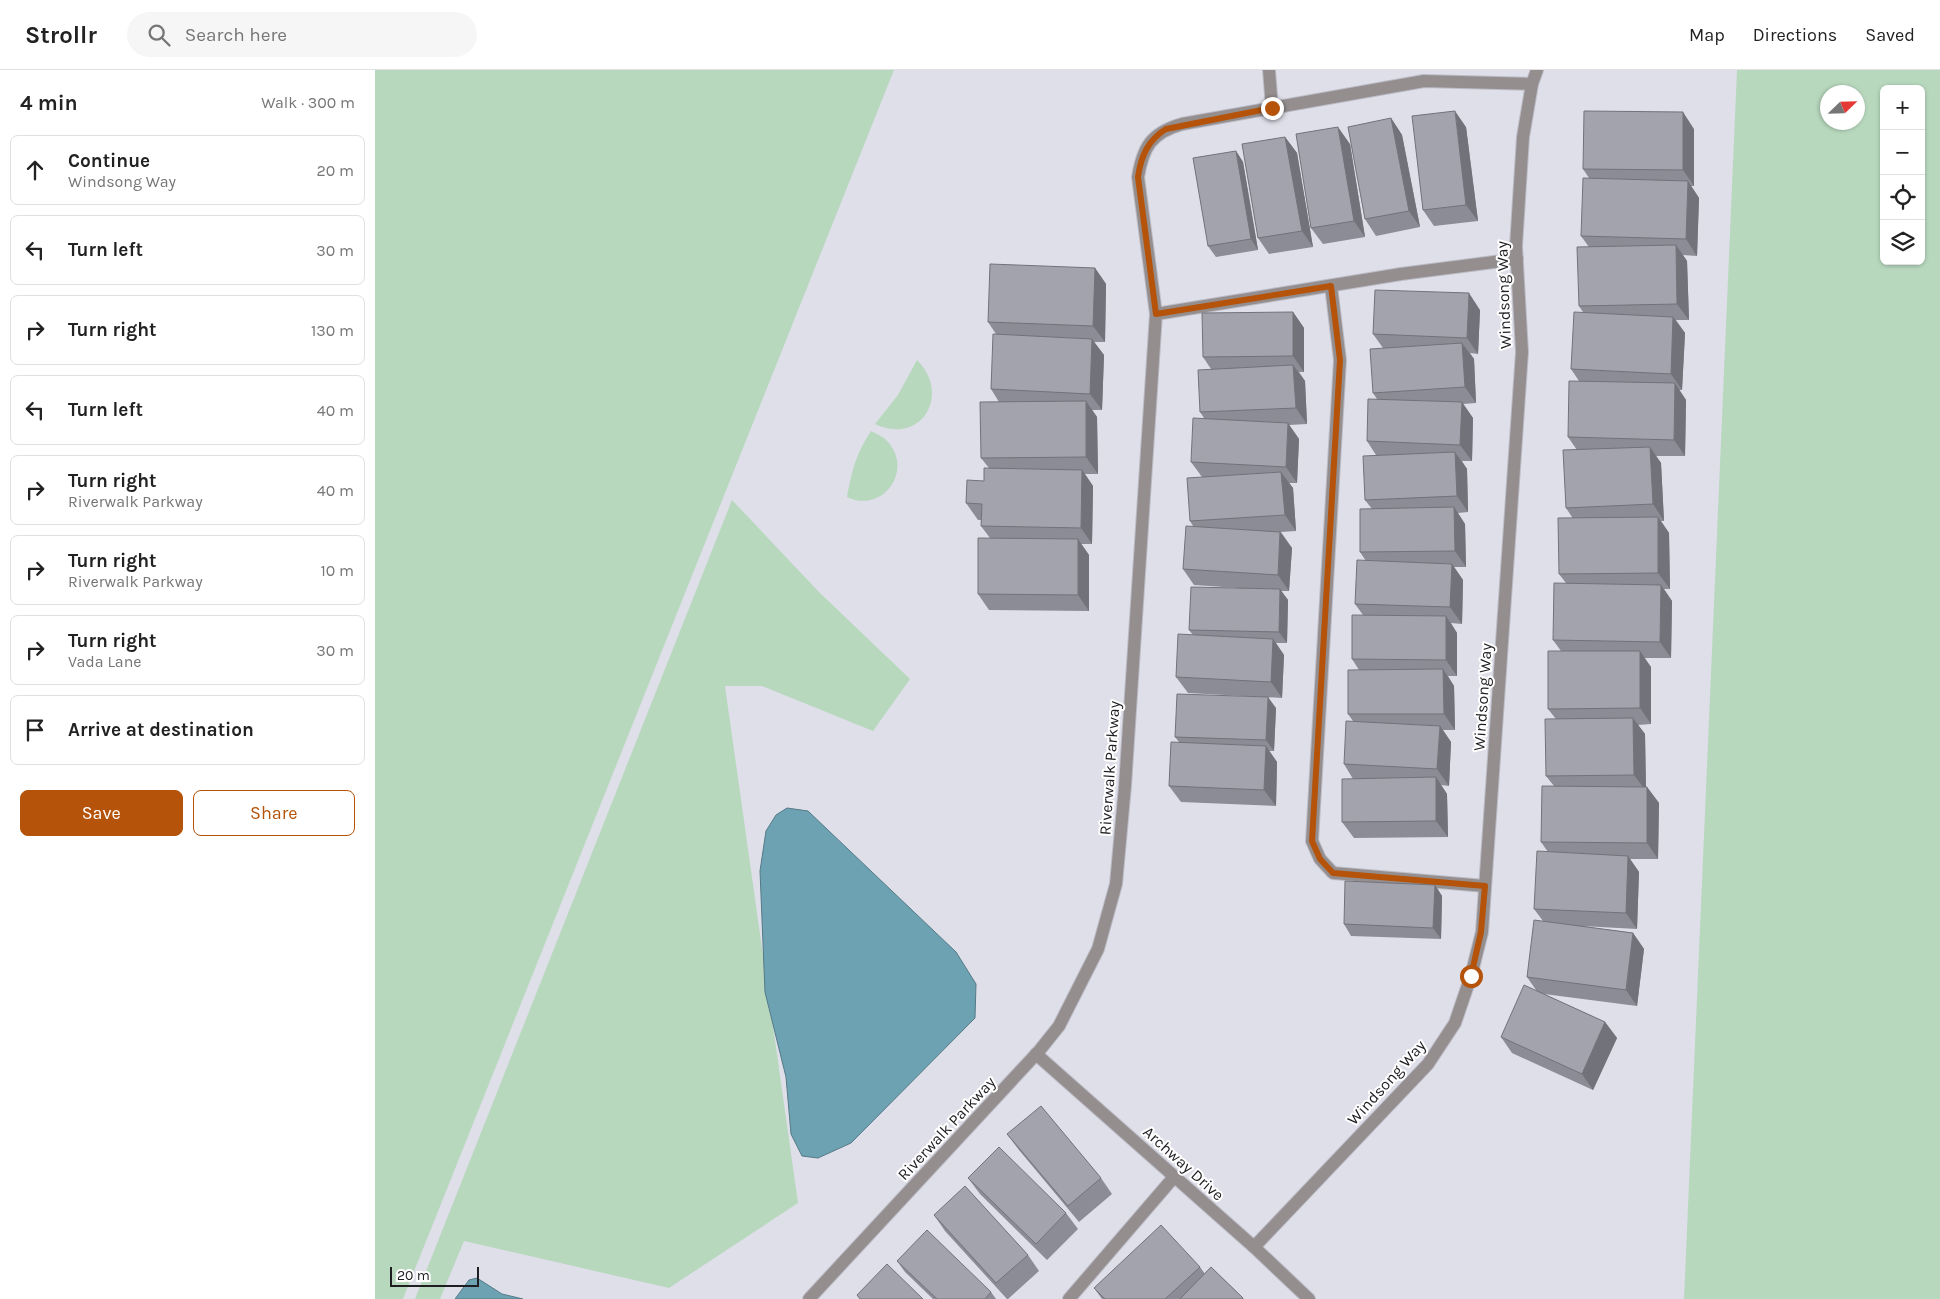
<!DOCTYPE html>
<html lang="en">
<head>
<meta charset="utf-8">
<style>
	:root { --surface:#fff; --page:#f6f6f6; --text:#222; --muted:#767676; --line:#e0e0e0; --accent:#b45309 }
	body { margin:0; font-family:Karla,sans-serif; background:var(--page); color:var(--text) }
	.controls { position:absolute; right:15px; top:15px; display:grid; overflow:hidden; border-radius:8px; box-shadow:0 1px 4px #0004 }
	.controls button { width:45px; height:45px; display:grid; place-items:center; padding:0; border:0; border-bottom:1px solid var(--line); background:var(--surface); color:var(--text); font:25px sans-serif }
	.compass { position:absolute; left:1445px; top:15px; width:45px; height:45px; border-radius:50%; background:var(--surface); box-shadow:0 1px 4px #0004; rotate:67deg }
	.scale { position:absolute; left:15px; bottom:12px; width:89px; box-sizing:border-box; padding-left:5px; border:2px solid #1e1e22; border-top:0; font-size:14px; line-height:18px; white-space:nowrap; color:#1e1e22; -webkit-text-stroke:4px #fff; paint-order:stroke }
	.stop { position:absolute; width:15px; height:15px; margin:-11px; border:4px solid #b45309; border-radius:50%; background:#fff }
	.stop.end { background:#b45309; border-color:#fff; box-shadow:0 1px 5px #0008 }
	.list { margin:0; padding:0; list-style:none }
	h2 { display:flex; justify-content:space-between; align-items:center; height:65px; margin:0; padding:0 20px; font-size:21px }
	h2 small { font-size:16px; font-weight:400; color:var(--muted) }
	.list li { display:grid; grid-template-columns:32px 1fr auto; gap:15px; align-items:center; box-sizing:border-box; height:70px; margin:0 10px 10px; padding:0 10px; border:1px solid var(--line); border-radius:8px }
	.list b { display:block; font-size:19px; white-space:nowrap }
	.list p { margin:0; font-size:16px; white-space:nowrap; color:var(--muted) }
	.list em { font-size:16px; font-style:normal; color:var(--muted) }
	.actions { display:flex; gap:10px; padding:15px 20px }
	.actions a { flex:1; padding:11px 0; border:1px solid var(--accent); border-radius:8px; text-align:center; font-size:18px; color:var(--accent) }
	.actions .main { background:var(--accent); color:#fff }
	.icon { flex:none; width:28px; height:28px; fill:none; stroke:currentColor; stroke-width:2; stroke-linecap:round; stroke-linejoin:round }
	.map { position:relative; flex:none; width:1565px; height:1229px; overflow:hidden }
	header { display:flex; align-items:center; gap:30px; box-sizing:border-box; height:70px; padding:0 25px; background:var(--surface); border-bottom:1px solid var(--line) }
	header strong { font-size:24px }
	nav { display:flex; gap:28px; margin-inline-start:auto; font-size:18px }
	.search { width:350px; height:45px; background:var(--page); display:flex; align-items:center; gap:12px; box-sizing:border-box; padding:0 18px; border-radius:28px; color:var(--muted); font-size:19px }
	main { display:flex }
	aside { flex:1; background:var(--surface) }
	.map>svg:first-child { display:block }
	.green { fill:#b8d8be; fill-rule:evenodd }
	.water { fill:#6ca2b2; stroke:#557a87 }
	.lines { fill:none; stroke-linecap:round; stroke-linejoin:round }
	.minor-casing { stroke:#bcbcc6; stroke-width:14 }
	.minor { stroke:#948e8f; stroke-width:12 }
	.wall { fill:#8c8c96 }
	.shaded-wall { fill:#72727a }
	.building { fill:#a3a3ae; stroke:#72727a }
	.route { stroke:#b45309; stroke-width:6 }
	.labels { text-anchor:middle; stroke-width:4; stroke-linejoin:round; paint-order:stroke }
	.street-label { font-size:16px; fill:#1e1e22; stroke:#fff }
</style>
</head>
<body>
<header>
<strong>Strollr</strong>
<div class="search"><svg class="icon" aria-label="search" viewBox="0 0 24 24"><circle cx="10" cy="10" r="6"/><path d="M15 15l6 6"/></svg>Search here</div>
<nav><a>Map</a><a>Directions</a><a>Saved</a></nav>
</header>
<main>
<aside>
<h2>4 min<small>Walk · 300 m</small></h2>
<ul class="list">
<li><svg class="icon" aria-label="ahead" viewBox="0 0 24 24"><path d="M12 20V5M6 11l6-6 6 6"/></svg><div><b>Continue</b><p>Windsong Way</p></div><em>20 m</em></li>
<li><svg class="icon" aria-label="left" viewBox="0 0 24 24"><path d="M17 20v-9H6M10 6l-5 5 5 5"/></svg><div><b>Turn left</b></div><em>30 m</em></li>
<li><svg class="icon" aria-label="right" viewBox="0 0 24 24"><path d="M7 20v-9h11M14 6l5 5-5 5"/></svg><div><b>Turn right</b></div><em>130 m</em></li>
<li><svg class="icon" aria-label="left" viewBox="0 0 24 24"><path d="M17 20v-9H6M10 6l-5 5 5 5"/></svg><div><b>Turn left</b></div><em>40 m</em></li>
<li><svg class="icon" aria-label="right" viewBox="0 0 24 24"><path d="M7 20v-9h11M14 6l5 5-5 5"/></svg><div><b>Turn right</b><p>Riverwalk Parkway</p></div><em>40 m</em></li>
<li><svg class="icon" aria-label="right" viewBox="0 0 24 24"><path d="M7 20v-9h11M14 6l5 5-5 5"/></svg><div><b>Turn right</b><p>Riverwalk Parkway</p></div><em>10 m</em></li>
<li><svg class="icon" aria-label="right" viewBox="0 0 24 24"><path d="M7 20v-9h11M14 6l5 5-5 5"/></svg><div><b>Turn right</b><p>Vada Lane</p></div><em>30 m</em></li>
<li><svg class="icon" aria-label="arrive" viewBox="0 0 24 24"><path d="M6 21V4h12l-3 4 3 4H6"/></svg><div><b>Arrive at destination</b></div></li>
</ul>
<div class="actions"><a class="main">Save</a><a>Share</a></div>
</aside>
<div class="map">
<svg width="1565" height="1229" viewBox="0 0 1565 1229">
	<rect width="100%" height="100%" fill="#dfdfea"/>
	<!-- green -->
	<g class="green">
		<path d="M 0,0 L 519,0 L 28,1229 L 0,1229 Z"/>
		<path d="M 1362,0 L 1565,0 L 1565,1229 L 1309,1229 ZM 1509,19 L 1546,19 L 1546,191 L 1509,191 ZM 1452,22 L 1482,22 L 1482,52 L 1452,52 Z"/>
		<path d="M 542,290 C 577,325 546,376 500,354 L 523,325 Z"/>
		<path d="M 496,361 C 502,364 509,367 513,372 C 539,401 507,444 472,427 C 477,400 481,384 496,361 Z"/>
		<path d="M 357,430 L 444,522 L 535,609 L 498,661 L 387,616 L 350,616 L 423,1133 L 294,1218 L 89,1171 L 65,1229 L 40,1229 Z"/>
	</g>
	<!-- water -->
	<g class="water">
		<path d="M 412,738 L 433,741 L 581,882 L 601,914 L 600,948 L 476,1073 L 443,1088 L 427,1086 L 416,1064 L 411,1007 L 390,922 L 385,801 L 391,761 L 401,745 Z"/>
		<path d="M 102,1208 L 127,1224 L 148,1229 L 80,1229 L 94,1210 Z"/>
	</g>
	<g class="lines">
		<defs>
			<g id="minor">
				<path d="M 894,0 L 897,38"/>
				<path d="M 956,216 L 965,290 L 937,771 L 945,789 L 958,803 L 1110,816"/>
				<path d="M 781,244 L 1026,204 L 1142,189"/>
				<path d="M 661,984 L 879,1177 L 934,1229"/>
				<path d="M 879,1177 L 1053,994 L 1080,953 L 1096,906 L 1107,862 L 1147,282 L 1141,176 L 1148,67 L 1157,14 L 1162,0"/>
				<path d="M 434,1229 L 664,981 L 684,956 L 723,879 L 741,814 L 750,716 L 781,244 L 763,107 C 768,77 776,63 807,54 L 1049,11 L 1157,14"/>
				<path d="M 694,1229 L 799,1107"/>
			</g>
		</defs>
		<!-- minor casing -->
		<use href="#minor" class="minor-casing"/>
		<!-- minor -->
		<use href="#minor" class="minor"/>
	</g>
	<!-- wall -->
	<g class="wall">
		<path d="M 1016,48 L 1027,65 L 1045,157 L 1001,166 L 990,149 Z"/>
		<path d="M 1091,57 L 1103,151 L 1059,156 L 1048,140 Z"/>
		<path d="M 1319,59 L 1319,116 L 1316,116 L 1324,128 L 1322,186 L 1308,185 L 1312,191 L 1314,250 L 1301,250 L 1310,263 L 1307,320 L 1304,320 L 1311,330 L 1310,386 L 1281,386 L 1286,393 L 1289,451 L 1286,451 L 1294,463 L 1295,519 L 1289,519 L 1297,531 L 1296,588 L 1269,588 L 1276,597 L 1276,654 L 1263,655 L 1270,664 L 1271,717 L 1272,717 L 1284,733 L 1283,789 L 1255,789 L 1264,802 L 1262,859 L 1207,856 L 1258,863 L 1269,879 L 1262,936 L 1169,924 L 1230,952 L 1242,968 L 1218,1020 L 1137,983 L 1126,967 L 1161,920 L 1152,907 L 1168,851 L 1159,839 L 1173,782 L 1166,772 L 1179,716 L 1171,706 L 1181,649 L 1173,639 L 1186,581 L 1178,570 L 1191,513 L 1184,504 L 1197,447 L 1191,438 L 1202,380 L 1193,367 L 1204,311 L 1196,299 L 1208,242 L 1204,236 L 1214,177 L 1206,166 L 1214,108 L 1208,99 Z"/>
		<path d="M 910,67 L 922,83 L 938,177 L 894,184 L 883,168 Z"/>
		<path d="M 975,74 L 990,167 L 948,174 L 936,158 Z"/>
		<path d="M 861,81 L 868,92 L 883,180 L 841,187 L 833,176 Z"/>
		<path d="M 720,198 L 731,214 L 730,272 L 719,272 L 729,285 L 727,340 L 717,340 L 722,347 L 723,404 L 710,404 L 718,416 L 717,474 L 706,474 L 714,485 L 714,541 L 614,540 L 603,524 L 615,468 L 606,456 L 606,450 L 603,450 L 591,433 L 609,411 L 614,398 L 606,388 L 624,332 L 616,319 L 621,264 L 613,252 Z"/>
		<path d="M 1105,240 L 1103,284 L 1095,283 L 1099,289 L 1101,333 L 1088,334 L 1098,348 L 1097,391 L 1087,391 L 1092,399 L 1093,442 L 1083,443 L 1090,454 L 1091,497 L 1079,497 L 1088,510 L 1087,554 L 1076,553 L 1082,563 L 1082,606 L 1073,606 L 1079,616 L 1080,660 L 1068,660 L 1076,672 L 1074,716 L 1066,715 L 1072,724 L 1073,767 L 979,768 L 967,752 L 978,709 L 969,694 L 978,651 L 973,644 L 984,600 L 977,589 L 988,545 L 980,534 L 991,491 L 985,482 L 997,439 L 990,430 L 1001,385 L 992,371 L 1002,329 L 998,323 L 1008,278 L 998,264 Z"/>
		<path d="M 918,242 L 929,258 L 929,302 L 924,302 L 930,311 L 932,354 L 914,355 L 924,369 L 922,413 L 914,413 L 918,418 L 921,461 L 906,462 L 917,478 L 914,521 L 906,521 L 913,530 L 912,573 L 901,573 L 909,585 L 907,628 L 813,623 L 801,607 L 818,565 L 814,560 L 864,518 L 819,515 L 808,499 L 818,456 L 815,451 L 827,407 L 816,392 L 829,348 L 825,342 L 836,299 L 828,287 Z"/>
		<path d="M 901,638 L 899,681 L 894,681 L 902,692 L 901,736 L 806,732 L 794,716 L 804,672 L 800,667 Z"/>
		<path d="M 1060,815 L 1067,826 L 1066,869 L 976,866 L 969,854 Z"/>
		<path d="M 632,1064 L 726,1108 L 737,1124 L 704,1152 L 644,1080 Z"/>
		<path d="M 593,1108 L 691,1143 L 703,1159 L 672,1190 L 605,1124 Z"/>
		<path d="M 559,1145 L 653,1185 L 664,1201 L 633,1229 L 632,1229 L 570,1161 Z"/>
		<path d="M 522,1191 L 616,1222 L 621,1229 L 558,1229 L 530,1202 Z"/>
		<path d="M 825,1197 L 830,1204 L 836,1197 L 869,1229 L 727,1229 L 719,1218 Z"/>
	</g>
	<!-- shaded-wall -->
	<g class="shaded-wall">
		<path d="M 1080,41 L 1091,57 L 1103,151 L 1091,135 Z"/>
		<path d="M 1308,42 L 1319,59 L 1319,116 L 1308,100 Z"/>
		<path d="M 1016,48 L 1027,65 L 1045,157 L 1034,141 Z"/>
		<path d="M 963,57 L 975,74 L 990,167 L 979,151 Z"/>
		<path d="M 910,67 L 922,83 L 938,177 L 927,161 Z"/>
		<path d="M 861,81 L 868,92 L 883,180 L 876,169 Z"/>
		<path d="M 1313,111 L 1324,128 L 1322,186 L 1311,169 Z"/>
		<path d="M 1301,175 L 1312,191 L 1314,250 L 1302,234 Z"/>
		<path d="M 720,198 L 731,214 L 730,272 L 718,256 Z"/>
		<path d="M 1094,223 L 1105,240 L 1103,284 L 1092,268 Z"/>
		<path d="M 918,242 L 929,258 L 929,302 L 918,286 Z"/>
		<path d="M 1298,247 L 1310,263 L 1307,320 L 1296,304 Z"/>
		<path d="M 717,269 L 729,285 L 727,340 L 715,324 Z"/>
		<path d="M 1087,273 L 1099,289 L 1101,333 L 1090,317 Z"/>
		<path d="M 918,295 L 930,311 L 932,354 L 921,338 Z"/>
		<path d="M 1300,313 L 1311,330 L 1310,386 L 1299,370 Z"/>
		<path d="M 711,331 L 722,347 L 723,404 L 711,387 Z"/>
		<path d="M 1087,332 L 1098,348 L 1097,391 L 1085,375 Z"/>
		<path d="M 913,353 L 924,369 L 922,413 L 911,397 Z"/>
		<path d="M 1275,377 L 1286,393 L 1289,451 L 1278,434 Z"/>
		<path d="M 1080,382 L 1092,399 L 1093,442 L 1082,426 Z"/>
		<path d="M 707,400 L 718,416 L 717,474 L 706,458 Z"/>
		<path d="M 906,402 L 918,418 L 921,461 L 910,445 Z"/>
		<path d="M 1079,437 L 1090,454 L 1091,497 L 1080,481 Z"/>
		<path d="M 1283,447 L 1294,463 L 1295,519 L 1283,503 Z"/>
		<path d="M 905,462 L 917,478 L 914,521 L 903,505 Z"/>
		<path d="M 703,469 L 714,485 L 714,541 L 703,525 Z"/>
		<path d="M 1077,494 L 1088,510 L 1087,554 L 1075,537 Z"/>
		<path d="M 1286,515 L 1297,531 L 1296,588 L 1285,572 Z"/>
		<path d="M 905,519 L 913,530 L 912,573 L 904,562 Z"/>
		<path d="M 1071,546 L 1082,563 L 1082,606 L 1071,590 Z"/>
		<path d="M 898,569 L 909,585 L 907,628 L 896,612 Z"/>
		<path d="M 1265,581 L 1276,597 L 1276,654 L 1265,638 Z"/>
		<path d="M 1068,599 L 1079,616 L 1080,660 L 1069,644 Z"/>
		<path d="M 893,627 L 901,638 L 899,681 L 891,670 Z"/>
		<path d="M 1258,648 L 1270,664 L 1271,721 L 1259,705 Z"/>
		<path d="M 1065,656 L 1076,672 L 1074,716 L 1062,699 Z"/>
		<path d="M 891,676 L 902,692 L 901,736 L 889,720 Z"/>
		<path d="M 1061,707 L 1072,724 L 1073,767 L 1061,751 Z"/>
		<path d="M 1272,717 L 1284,733 L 1283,789 L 1272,773 Z"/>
		<path d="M 1253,786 L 1264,802 L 1262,859 L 1251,843 Z"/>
		<path d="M 1060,815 L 1067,826 L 1066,869 L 1058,858 Z"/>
		<path d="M 1258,863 L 1269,879 L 1262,936 L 1251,920 Z"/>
		<path d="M 1230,952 L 1242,968 L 1218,1020 L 1207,1004 Z"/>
	</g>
	<!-- building -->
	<g class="building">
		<path d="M 1080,41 L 1091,135 L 1048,140 L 1037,46 Z"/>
		<path d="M 1209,41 L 1308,42 L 1308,100 L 1208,99 Z"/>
		<path d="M 1016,48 L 1034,141 L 990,149 L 973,57 Z"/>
		<path d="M 963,57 L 979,151 L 936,158 L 921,64 Z"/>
		<path d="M 910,67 L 927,161 L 883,168 L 867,74 Z"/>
		<path d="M 861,81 L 876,169 L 833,176 L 818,88 Z"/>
		<path d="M 1208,108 L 1313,111 L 1311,169 L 1206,166 Z"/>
		<path d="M 1301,175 L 1302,234 L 1204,236 L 1202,177 Z"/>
		<path d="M 615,194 L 720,198 L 718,256 L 613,252 Z"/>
		<path d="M 1000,220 L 1094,223 L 1092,268 L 998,264 Z"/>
		<path d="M 918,242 L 918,286 L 828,287 L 827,243 Z"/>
		<path d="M 1199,242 L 1298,247 L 1296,304 L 1196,299 Z"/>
		<path d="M 618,264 L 717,269 L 715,324 L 616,319 Z"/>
		<path d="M 1087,273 L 1090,317 L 998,323 L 995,279 Z"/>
		<path d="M 918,295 L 921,338 L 825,342 L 823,300 Z"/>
		<path d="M 1194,311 L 1300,313 L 1299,370 L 1193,367 Z"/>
		<path d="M 993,329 L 1087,332 L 1085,375 L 992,371 Z"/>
		<path d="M 711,331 L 711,387 L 606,388 L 605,332 Z"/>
		<path d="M 818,348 L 913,353 L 911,397 L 816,392 Z"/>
		<path d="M 1275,377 L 1278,434 L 1191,438 L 1188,380 Z"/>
		<path d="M 1080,382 L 1082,426 L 990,430 L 988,386 Z"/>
		<path d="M 609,398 L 707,400 L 706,458 L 606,456 L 607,434 L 591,433 L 592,410 L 609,411 Z"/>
		<path d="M 906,402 L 910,445 L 815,451 L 812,408 Z"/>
		<path d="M 1079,437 L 1080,481 L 985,482 L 985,439 Z"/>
		<path d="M 1283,447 L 1283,503 L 1184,504 L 1183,448 Z"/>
		<path d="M 811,456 L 905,462 L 903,505 L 808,499 Z"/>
		<path d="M 603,468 L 703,469 L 703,525 L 603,524 Z"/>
		<path d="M 982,490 L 1077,494 L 1075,537 L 980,534 Z"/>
		<path d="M 1179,513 L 1286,515 L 1285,572 L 1178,570 Z"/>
		<path d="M 816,517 L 905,519 L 904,562 L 814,560 Z"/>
		<path d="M 977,545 L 1071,546 L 1071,590 L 977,589 Z"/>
		<path d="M 803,564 L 898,569 L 896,612 L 801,607 Z"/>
		<path d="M 1173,581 L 1265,581 L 1265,638 L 1173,639 Z"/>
		<path d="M 1068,599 L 1069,644 L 973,644 L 973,600 Z"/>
		<path d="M 802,624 L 893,627 L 891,670 L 800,667 Z"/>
		<path d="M 1258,648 L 1259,705 L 1171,706 L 1170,649 Z"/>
		<path d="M 971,651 L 1065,656 L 1062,699 L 969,694 Z"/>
		<path d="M 796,672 L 891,676 L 889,720 L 794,716 Z"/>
		<path d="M 1061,707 L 1061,751 L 967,752 L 967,709 Z"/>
		<path d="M 1167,716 L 1272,717 L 1272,773 L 1166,772 Z"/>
		<path d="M 1162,781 L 1253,786 L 1251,843 L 1159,839 Z"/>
		<path d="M 970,811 L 1060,815 L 1058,858 L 969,854 Z"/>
		<path d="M 1159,850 L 1258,863 L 1251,920 L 1152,907 Z"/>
		<path d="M 1149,915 L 1230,952 L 1207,1004 L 1126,967 Z"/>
		<path d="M 666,1036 L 726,1108 L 693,1136 L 632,1064 Z"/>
		<path d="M 624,1077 L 691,1143 L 661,1174 L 593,1108 Z"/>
		<path d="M 590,1116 L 653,1185 L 621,1213 L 559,1145 Z"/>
		<path d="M 786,1155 L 825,1197 L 790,1229 L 730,1229 L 719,1218 Z"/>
		<path d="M 552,1160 L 616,1222 L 610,1229 L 562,1229 L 522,1191 Z"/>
		<path d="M 512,1194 L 548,1229 L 485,1229 L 482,1225 Z"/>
		<path d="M 836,1197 L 868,1228 L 867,1229 L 805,1229 Z"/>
	</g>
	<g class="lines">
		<!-- route -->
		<path class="route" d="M 897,38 L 791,59 C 773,70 766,86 763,107 L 781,244 L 956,216 L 965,290 L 937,771 L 945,789 L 958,803 L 1110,816 L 1106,862 L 1096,906"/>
	</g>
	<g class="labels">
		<!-- street labels -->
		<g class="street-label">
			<text transform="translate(1128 225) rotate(-92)" y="6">Windsong Way</text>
			<text transform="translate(1107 627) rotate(-86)" y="6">Windsong Way</text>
			<text transform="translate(734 698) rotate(-86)" y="6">Riverwalk Parkway</text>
			<text transform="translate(1011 1012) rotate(-48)" y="6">Windsong Way</text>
			<text transform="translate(571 1058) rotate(-47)" y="6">Riverwalk Parkway</text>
			<text transform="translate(809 1093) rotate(42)" y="6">Archway Drive</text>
		</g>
	</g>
</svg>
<div class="controls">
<button>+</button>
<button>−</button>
<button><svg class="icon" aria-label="locate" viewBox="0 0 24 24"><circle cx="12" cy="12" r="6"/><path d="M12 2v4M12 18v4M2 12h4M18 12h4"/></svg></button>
<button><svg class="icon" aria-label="layers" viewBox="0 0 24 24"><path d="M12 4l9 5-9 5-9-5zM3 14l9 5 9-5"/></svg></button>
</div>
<svg class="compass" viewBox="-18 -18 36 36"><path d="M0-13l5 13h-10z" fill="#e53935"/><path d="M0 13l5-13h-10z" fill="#767676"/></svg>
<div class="scale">20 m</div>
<div class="stop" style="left:1096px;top:906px"></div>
<div class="stop end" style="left:897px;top:38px"></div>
</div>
</main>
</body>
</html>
